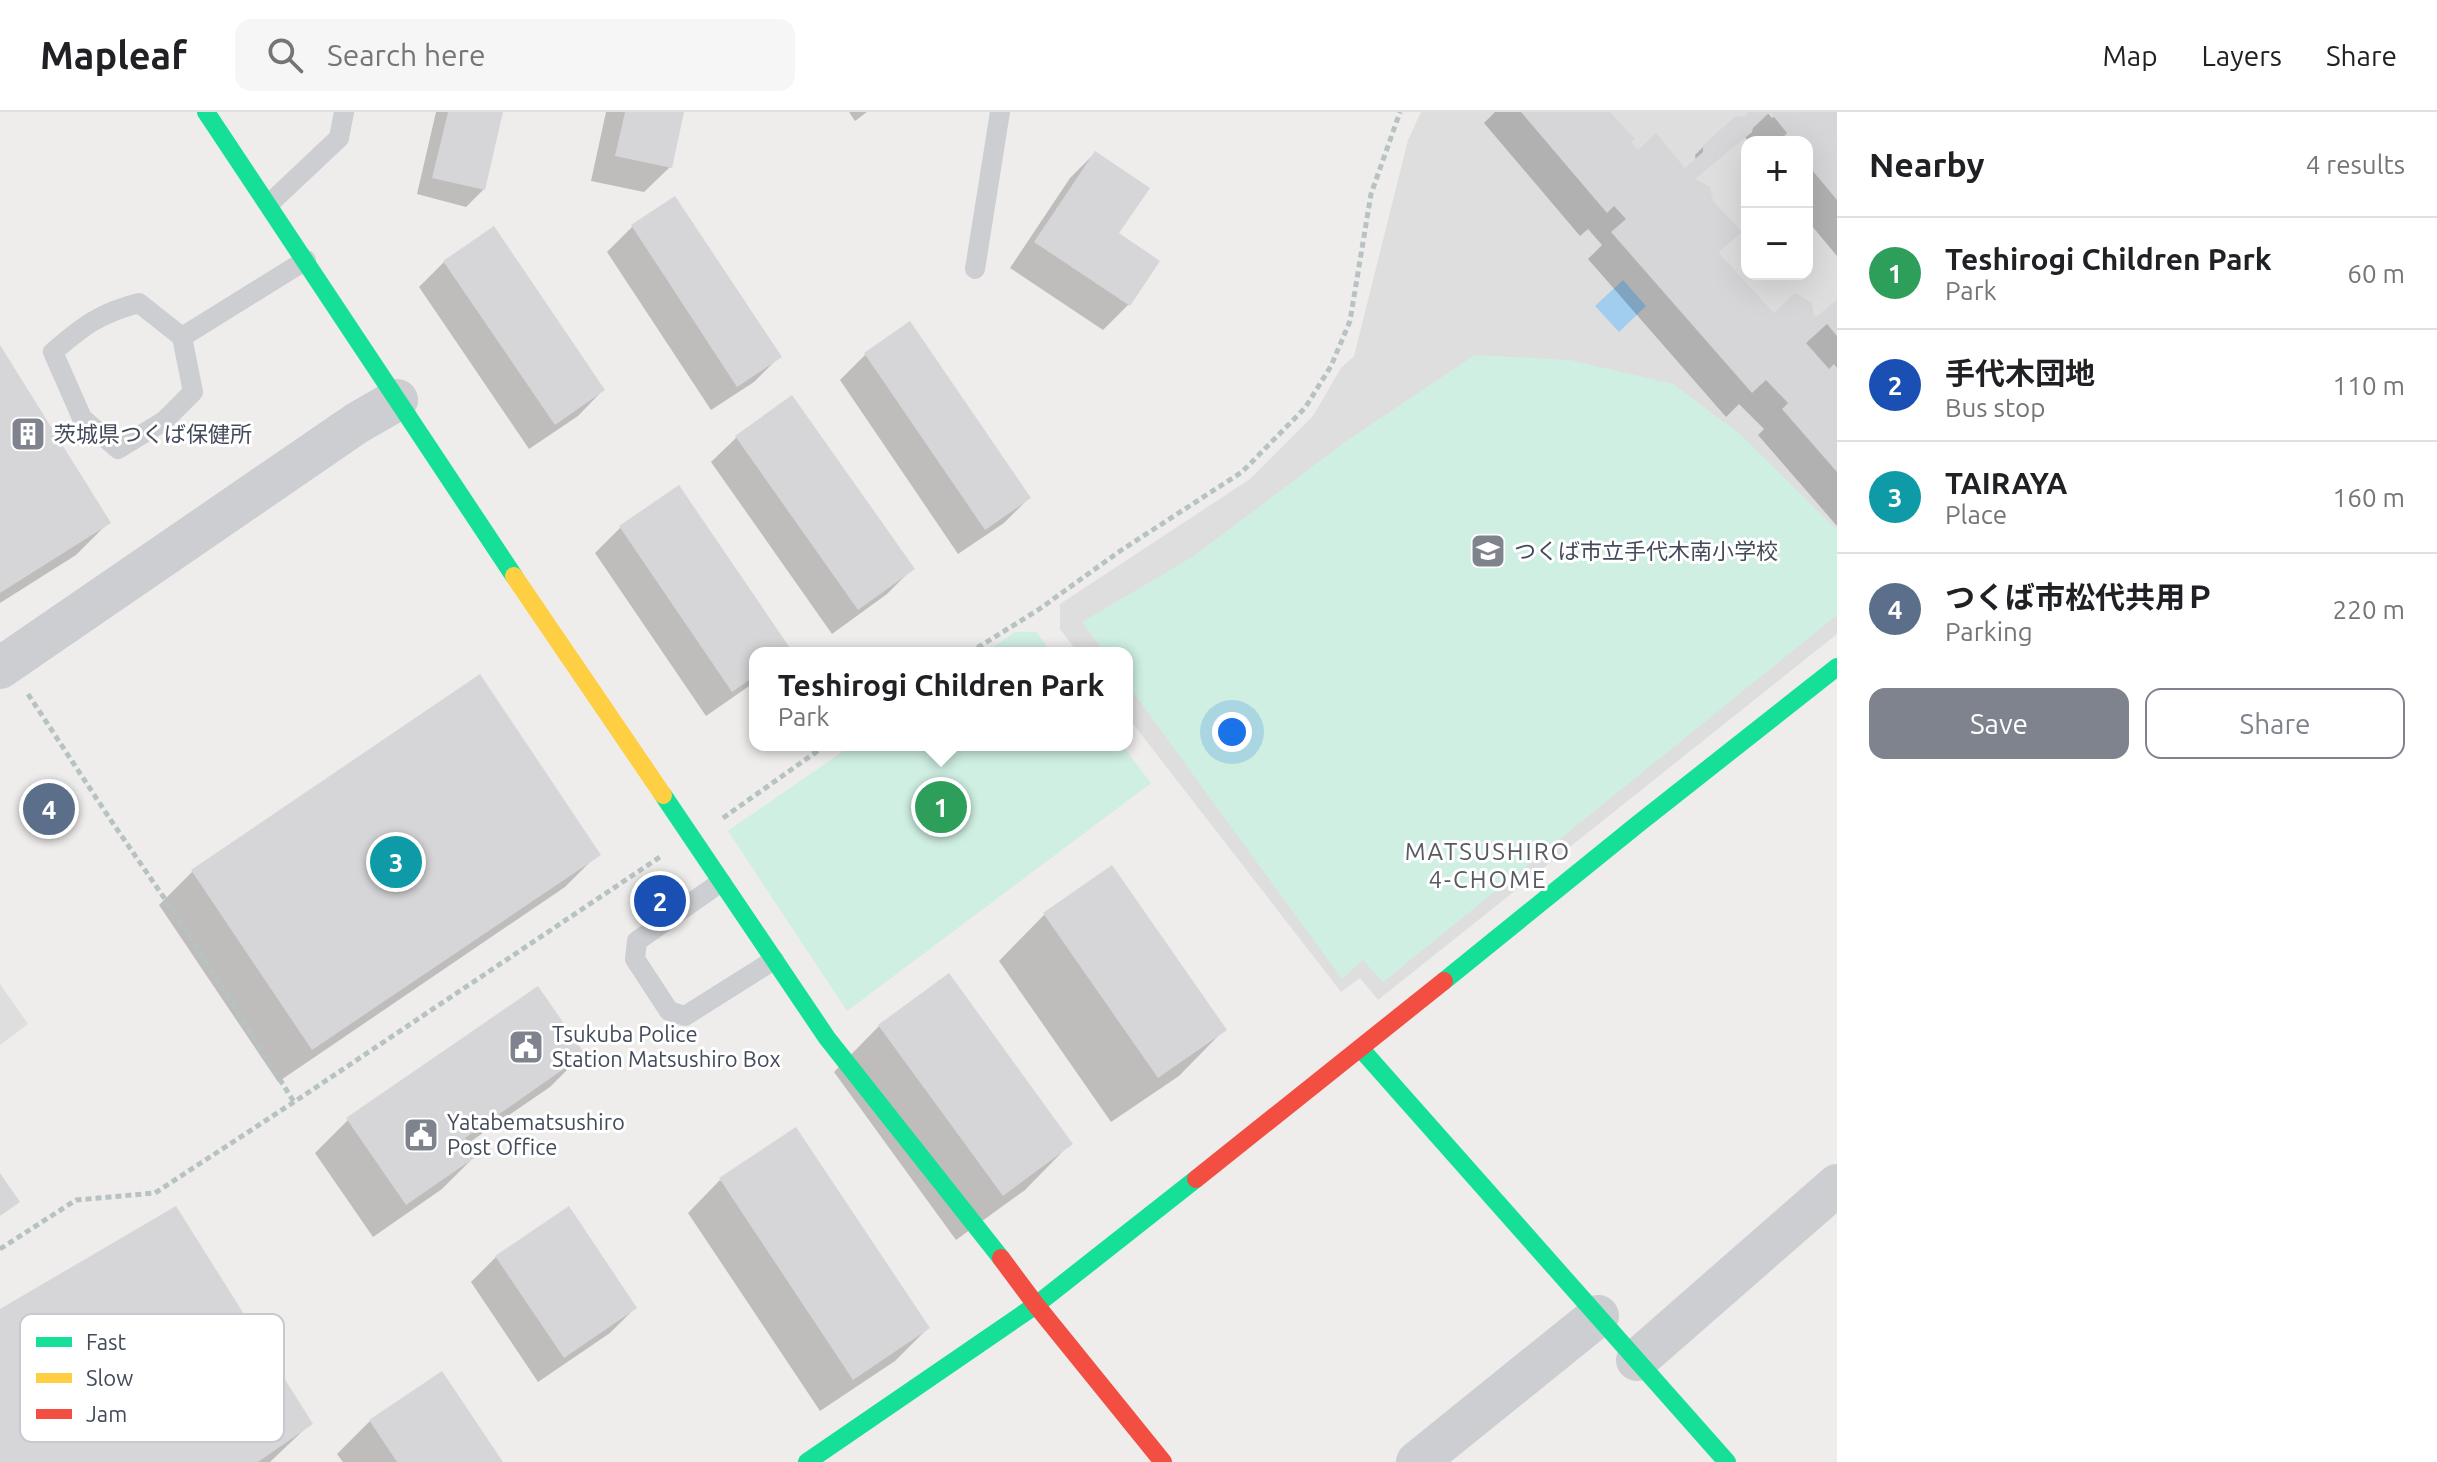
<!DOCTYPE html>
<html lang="en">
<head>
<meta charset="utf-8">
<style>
	:root { --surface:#fff; --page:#f6f6f6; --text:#202124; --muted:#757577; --line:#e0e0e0; --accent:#7f838d }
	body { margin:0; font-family:Ubuntu,"Noto Sans JP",sans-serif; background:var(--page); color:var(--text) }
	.controls { position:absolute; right:24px; top:24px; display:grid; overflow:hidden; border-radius:16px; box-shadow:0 8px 32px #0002 }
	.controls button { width:72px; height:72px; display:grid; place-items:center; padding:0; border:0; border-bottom:2px solid var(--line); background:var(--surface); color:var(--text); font:40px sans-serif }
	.you { position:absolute; left:1232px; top:620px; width:28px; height:28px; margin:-20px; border:6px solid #fff; border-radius:50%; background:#1a73e8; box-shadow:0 0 0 12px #1a73e833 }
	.badge { display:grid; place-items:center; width:52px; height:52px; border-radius:50%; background:var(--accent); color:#fff; font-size:26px; font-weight:700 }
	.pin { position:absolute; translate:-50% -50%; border:4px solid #fff; box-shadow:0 2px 8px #0006 }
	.popup { position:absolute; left:749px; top:535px; width:384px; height:104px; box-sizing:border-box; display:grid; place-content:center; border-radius:16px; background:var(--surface); filter:drop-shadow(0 2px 6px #0005); font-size:26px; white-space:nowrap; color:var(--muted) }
	.popup b { font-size:30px; color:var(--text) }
	.popup::after { content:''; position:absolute; left:50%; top:100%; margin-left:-16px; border:16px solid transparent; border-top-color:var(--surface) }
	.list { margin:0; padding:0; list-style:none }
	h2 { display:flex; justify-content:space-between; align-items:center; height:104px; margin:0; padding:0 32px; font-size:34px }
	h2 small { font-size:26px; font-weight:400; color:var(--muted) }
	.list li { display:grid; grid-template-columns:52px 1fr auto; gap:24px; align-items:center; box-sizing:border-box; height:112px; padding:0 32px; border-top:2px solid var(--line) }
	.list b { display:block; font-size:30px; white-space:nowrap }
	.list p { margin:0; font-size:26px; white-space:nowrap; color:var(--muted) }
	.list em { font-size:26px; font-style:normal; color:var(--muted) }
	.actions { display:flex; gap:16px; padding:24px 32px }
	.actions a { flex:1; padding:18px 0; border:2px solid var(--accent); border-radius:16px; text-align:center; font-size:28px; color:var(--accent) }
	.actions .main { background:var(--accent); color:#fff }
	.icon { flex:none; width:44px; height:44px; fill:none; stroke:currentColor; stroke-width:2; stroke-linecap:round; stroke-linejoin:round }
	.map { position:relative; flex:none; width:1837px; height:1350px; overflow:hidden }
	header { display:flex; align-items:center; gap:48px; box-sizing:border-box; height:112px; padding:0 40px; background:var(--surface); border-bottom:2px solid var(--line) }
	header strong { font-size:38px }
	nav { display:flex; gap:44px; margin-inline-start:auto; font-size:28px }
	.search { width:560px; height:72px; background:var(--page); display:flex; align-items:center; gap:20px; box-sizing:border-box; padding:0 28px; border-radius:16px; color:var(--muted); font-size:30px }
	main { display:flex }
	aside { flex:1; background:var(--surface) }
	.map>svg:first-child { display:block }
	.education { fill:#dfdede; fill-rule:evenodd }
	.green { fill:#cfefe2 }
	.water { fill:#a1ceef }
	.shadow { fill:#0003 }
	.building { fill:#d6d6d8 }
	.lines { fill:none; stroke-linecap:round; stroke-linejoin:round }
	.path { stroke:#b7c3c2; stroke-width:5; stroke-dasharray:6 4; stroke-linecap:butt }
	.lane { stroke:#ccced2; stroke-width:20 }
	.street { stroke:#ccced2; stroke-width:42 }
	.fast { stroke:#16e098; stroke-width:18 }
	.slow { stroke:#ffcf43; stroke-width:18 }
	.jam { stroke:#f24e42; stroke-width:18 }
	.labels { text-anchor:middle; stroke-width:6; stroke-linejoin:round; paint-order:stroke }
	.poi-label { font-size:22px; fill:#434a5a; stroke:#fff; text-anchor:start }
	.neighbourhood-label { font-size:24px; letter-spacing:2px; fill:#585a61; stroke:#fff }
	.key { fill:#fff; stroke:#c7c9ce; stroke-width:2 }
	.key-label { font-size:22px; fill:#434a5a }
</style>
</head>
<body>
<header>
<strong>Mapleaf</strong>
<div class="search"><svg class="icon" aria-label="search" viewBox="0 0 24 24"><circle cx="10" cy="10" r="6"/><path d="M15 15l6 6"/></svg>Search here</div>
<nav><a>Map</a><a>Layers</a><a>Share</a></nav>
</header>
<main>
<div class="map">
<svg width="1837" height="1350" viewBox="0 0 1837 1350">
	<rect width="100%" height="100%" fill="#eeedec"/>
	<!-- education -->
	<g class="education">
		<path d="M 1421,0 L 1837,0 L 1837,522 L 1378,888 L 1360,866 L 1341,880 L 1127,604 L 1127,541 L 1078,541 L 1060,517 L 1060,492 L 1250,367 L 1313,304 L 1341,256 L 1354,244 L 1408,28 ZM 1747,30 L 1807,30 L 1807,162 L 1747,162 Z"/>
		<path d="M 0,872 L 28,912 L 0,933 Z"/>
	</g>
	<!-- green -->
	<g class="green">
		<path d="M 1475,243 L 1570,248 L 1673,272 L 1740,322 L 1837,418 L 1837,503 L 1383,870 L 1363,848 L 1342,867 L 1127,572 L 1127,541 L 1105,541 L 1082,510 L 1194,444 L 1345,330 Z"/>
		<path d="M 1015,520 L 1036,520 L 1052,541 L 985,541 Z"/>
		<path d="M 852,633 L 1122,633 L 1151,671 L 847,899 L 728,719 Z"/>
	</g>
	<!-- water -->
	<path class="water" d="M 1623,168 L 1646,194 L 1619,220 L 1595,194 Z"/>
	<!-- shadow -->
	<g class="shadow">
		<path d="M 436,0 L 501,0 L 483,78 L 466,95 L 417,82 Z"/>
		<path d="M 606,0 L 682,0 L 670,55 L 644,80 L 591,69 Z"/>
		<path d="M 849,0 L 867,0 L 855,9 Z"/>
		<path d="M 1495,0 L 1608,0 L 1628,31 L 1638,40 L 1685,59 L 1696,49 L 1695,43 L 1704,34 L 1752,0 L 1767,0 L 1772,6 L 1775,4 L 1772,0 L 1837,0 L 1837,144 L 1807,108 L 1807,30 L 1749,30 L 1745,25 L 1692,68 L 1739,120 L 1716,142 L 1774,204 L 1820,205 L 1837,190 L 1837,414 L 1758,323 L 1764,317 L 1739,292 L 1726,305 L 1588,147 L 1602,133 L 1588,117 L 1580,124 L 1484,11 Z"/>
		<path d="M 1095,41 L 1116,122 L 1157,150 L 1128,193 L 1103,218 L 1010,156 L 1070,66 Z"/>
		<path d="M 675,86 L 779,245 L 754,270 L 711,298 L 607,140 L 632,115 Z"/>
		<path d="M 444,150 L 603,278 L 578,304 L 529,337 L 419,175 Z"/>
		<path d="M 910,212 L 1029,386 L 1004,411 L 958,442 L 840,268 L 865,243 Z"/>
		<path d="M 0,237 L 109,410 L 76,443 L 0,491 Z"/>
		<path d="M 737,325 L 912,457 L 887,482 L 832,522 L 711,350 Z"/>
		<path d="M 621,415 L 787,541 L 755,541 L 755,570 L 706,604 L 595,441 Z"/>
		<path d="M 479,565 L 598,742 L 565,775 L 278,970 L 159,793 L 192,760 Z"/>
		<path d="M 1044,803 L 1224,918 L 1179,964 L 1111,1010 L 999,849 Z"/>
		<path d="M 879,914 L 1070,1032 L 1025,1078 L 956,1128 L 834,960 Z"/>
		<path d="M 583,942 L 550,975 L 467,1032 L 475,1044 L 442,1077 L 373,1125 L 315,1041 L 348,1008 Z"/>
		<path d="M 720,1068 L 928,1216 L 895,1249 L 820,1299 L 688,1101 Z"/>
		<path d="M 496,1145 L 635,1196 L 610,1221 L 538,1270 L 471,1170 Z"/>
		<path d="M 0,1199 L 310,1312 L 270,1350 L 0,1350 Z"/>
		<path d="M 370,1309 L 500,1350 L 343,1350 L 337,1342 Z"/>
	</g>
	<!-- building -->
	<g class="building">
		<path d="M 448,0 L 503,0 L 485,78 L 432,66 Z"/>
		<path d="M 625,0 L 684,0 L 672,56 L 615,44 Z"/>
		<path d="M 1521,0 L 1610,0 L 1635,27 L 1631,30 L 1638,38 L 1656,21 L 1685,56 L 1703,40 L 1703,33 L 1735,5 L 1745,4 L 1749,0 L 1770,0 L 1753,16 L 1752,20 L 1695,67 L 1710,75 L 1713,89 L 1742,120 L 1718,140 L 1774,201 L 1795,181 L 1812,191 L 1814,204 L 1819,203 L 1837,187 L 1837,224 L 1827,212 L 1806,231 L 1829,257 L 1834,252 L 1837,256 L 1837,360 L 1782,297 L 1788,291 L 1766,268 L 1752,281 L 1611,120 L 1626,107 L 1614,94 L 1607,101 Z"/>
		<path d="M 1770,0 L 1837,0 L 1837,88 L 1807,52 L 1807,30 L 1789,30 L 1784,24 L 1787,21 Z"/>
		<path d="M 1095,39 L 1150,76 L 1119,121 L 1160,149 L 1130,194 L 1034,130 Z"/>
		<path d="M 675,84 L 782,245 L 737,275 L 631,113 Z"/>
		<path d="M 494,114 L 605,278 L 555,313 L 443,149 Z"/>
		<path d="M 910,209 L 1031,386 L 985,418 L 864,241 Z"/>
		<path d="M 0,233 L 111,411 L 0,481 Z"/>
		<path d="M 792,283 L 915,457 L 858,498 L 735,324 Z"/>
		<path d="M 679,373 L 792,539 L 789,541 L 755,541 L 755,564 L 732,580 L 619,414 Z"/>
		<path d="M 480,562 L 601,743 L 312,938 L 191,758 Z"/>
		<path d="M 1112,753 L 1227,918 L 1158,966 L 1043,801 Z"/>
		<path d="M 949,861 L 1073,1032 L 1003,1084 L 878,913 Z"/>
		<path d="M 538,874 L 585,942 L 465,1026 L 477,1044 L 406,1093 L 346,1006 Z"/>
		<path d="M 796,1015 L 930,1216 L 853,1268 L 719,1066 Z"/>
		<path d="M 0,1061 L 20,1090 L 0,1104 Z"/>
		<path d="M 176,1094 L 313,1312 L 258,1350 L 0,1350 L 0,1197 Z"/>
		<path d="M 569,1094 L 637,1196 L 564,1246 L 495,1144 Z"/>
		<path d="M 442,1259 L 503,1350 L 397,1350 L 369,1308 Z"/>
	</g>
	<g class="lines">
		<!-- path -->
		<g class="path">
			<path d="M 969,541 L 1038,498 L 1120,439 L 1242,360 L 1305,296 L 1331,254 L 1350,209 L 1371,82 L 1400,0"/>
			<path d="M 28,582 L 110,707 L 189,822 L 294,990"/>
			<path d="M 723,706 L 826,633"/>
			<path d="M 0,1137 L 76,1088 L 155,1081 L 294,990 L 660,745"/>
		</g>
		<!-- lane -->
		<g class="lane">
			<path d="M 269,92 L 339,26 L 344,0"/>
			<path d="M 975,157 L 1000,0"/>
			<path d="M 182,225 L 139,191 C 100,201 83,214 53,240 L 82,306 L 118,337 L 164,309 L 193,280 L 182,225 L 306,148"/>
			<path d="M 721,770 L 637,829 L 635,847 L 669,899 L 685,904 L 774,848"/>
		</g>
		<!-- street -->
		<g class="street">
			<path d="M 0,556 L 357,311 L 397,288"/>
			<path d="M 1637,1248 L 1837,1073"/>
			<path d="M 1417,1350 L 1598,1204"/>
		</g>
		<!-- fast -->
		<g class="fast">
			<path d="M 206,0 L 514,464"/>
			<path d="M 663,683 L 827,926 L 1001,1146"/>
			<path d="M 1444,869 L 1638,712 L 1837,555"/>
			<path d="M 1361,937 L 1727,1350"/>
			<path d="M 807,1350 L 1036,1193 L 1196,1067"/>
		</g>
		<!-- slow -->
		<path class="slow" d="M 514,464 L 663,683"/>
		<!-- jam -->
		<g class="jam">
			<path d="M 1196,1067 L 1444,869"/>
			<path d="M 1001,1146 L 1036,1193 L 1163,1350"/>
		</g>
	</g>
	<!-- icons -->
	<defs>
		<symbol id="building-square" viewBox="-11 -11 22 22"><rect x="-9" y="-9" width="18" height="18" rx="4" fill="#7f838d" stroke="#fff"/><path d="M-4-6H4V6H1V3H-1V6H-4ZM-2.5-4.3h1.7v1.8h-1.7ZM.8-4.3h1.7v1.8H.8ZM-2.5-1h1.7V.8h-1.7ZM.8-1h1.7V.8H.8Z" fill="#fff"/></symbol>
		<symbol id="school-square" viewBox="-11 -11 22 22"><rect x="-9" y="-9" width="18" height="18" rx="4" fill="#7f838d" stroke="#fff"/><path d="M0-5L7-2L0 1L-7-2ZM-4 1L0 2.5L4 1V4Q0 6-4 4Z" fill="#fff"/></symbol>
		<symbol id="civic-square" viewBox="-11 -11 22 22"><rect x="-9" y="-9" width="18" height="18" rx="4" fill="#7f838d" stroke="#fff"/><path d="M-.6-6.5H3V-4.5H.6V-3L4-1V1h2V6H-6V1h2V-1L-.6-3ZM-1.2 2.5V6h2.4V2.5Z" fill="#fff"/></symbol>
	</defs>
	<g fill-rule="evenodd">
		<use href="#building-square" x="8" y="302" width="40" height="40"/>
		<use href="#school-square" x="1468" y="419" width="40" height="40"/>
		<use href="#civic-square" x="506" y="915" width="40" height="40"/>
		<use href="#civic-square" x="401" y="1003" width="40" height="40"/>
	</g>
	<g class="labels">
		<!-- poi labels -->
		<g class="poi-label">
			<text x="54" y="330">茨城県つくば保健所</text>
			<text x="1514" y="447">つくば市立手代木南小学校</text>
			<text x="552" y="930">Tsukuba Police<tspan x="552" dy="25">Station Matsushiro Box</tspan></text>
			<text x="447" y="1018">Yatabematsushiro<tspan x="447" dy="25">Post Office</tspan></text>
		</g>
		<!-- neighbourhood labels -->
		<g class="neighbourhood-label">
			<text x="1488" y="748">MATSUSHIRO<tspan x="1488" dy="28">4-CHOME</tspan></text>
		</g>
	</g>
	<!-- legend -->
	<rect x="20" y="1202" width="264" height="128" rx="12" class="key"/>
	<rect x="36" y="1225" width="36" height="10" fill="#16e098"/>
	<rect x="36" y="1261" width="36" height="10" fill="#ffcf43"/>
	<rect x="36" y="1297" width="36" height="10" fill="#f24e42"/>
	<g class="key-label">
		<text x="86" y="1238">Fast</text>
		<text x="86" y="1274">Slow</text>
		<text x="86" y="1310">Jam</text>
	</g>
</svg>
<div class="controls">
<button>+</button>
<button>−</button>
</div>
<div class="you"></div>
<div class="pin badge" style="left:941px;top:695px;background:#2e9e5b">1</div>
<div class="popup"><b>Teshirogi Children Park</b>Park</div>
<div class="pin badge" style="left:660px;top:789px;background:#1a4fb4">2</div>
<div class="pin badge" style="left:396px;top:750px;background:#0f9aa8">3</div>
<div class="pin badge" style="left:49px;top:697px;background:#5c6f8a">4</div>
</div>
<aside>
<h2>Nearby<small>4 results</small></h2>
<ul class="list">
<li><span class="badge" style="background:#2e9e5b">1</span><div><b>Teshirogi Children Park</b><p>Park</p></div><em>60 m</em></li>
<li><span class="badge" style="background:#1a4fb4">2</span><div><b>手代木団地</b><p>Bus stop</p></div><em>110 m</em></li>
<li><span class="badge" style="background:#0f9aa8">3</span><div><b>TAIRAYA</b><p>Place</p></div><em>160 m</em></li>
<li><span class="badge" style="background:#5c6f8a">4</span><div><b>つくば市松代共用Ｐ</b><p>Parking</p></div><em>220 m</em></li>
</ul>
<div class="actions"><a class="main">Save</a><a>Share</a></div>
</aside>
</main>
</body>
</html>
